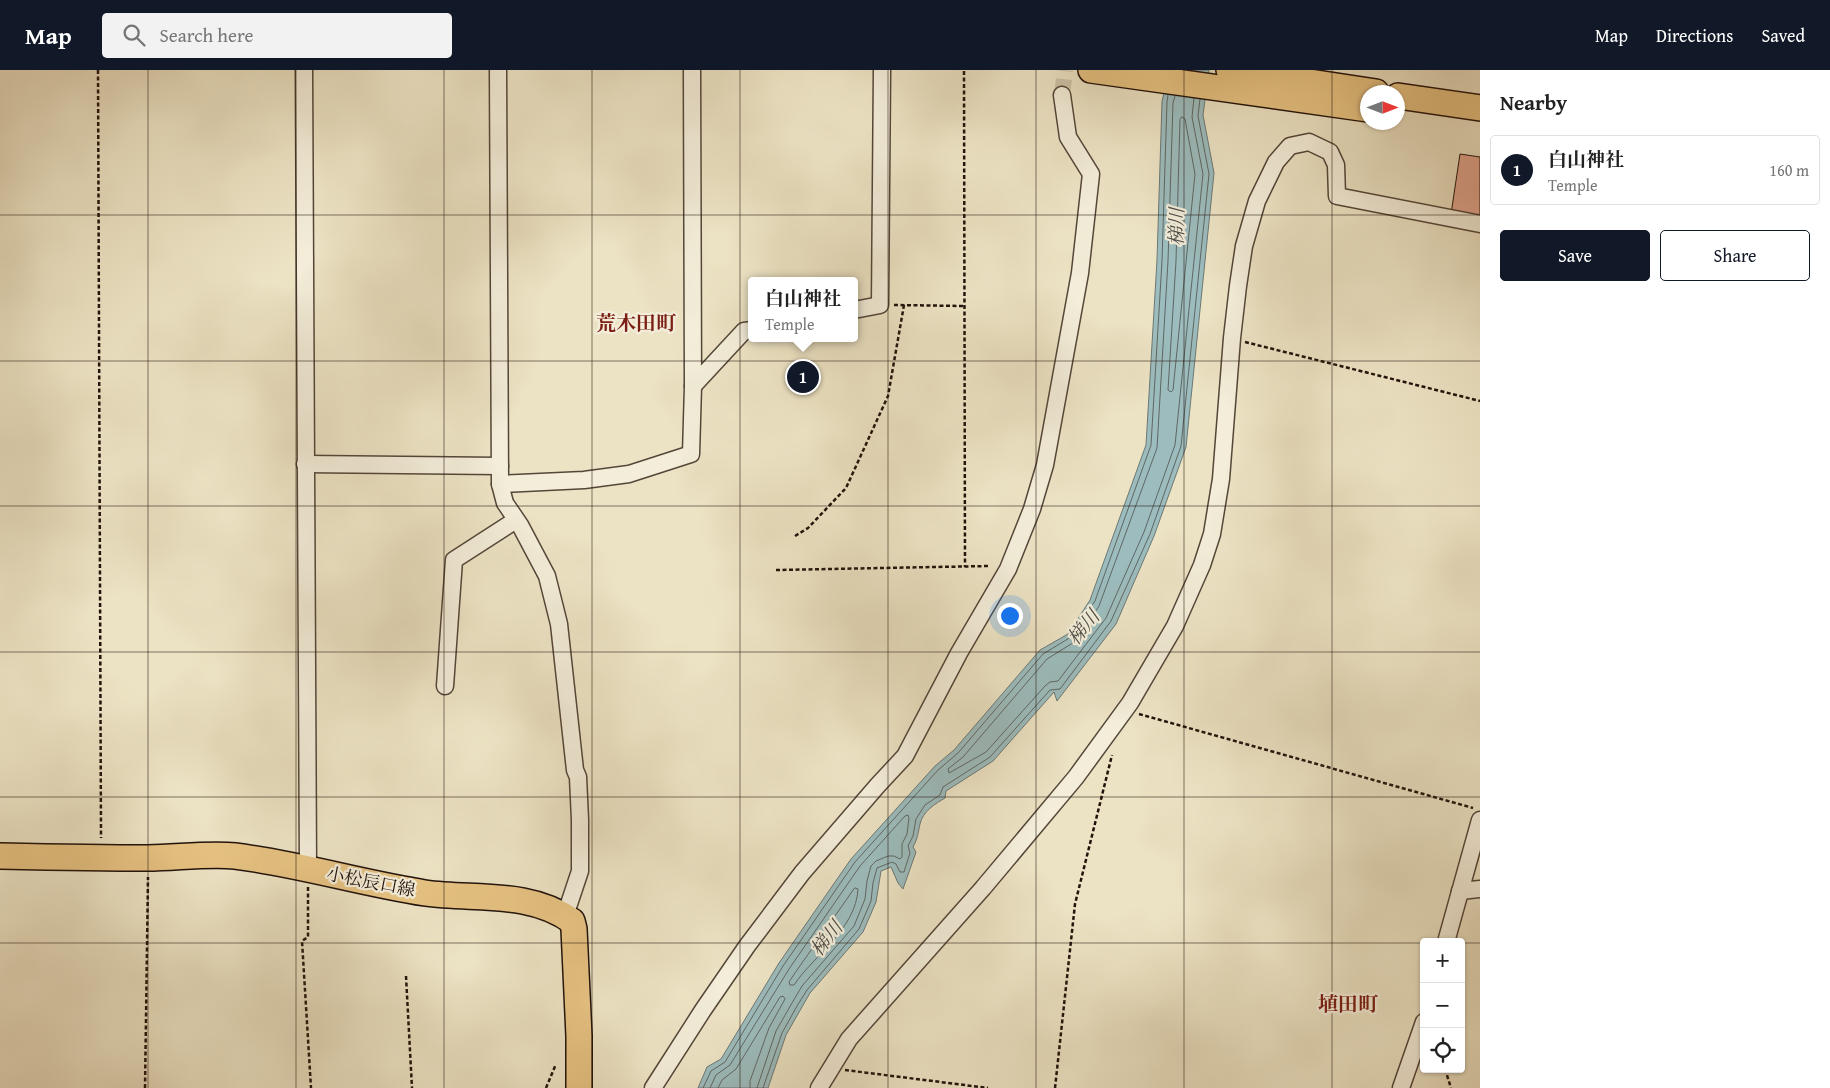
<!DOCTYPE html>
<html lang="en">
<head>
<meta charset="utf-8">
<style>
	:root { --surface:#fff; --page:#f2f2f2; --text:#222; --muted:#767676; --line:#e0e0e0; --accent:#111827 }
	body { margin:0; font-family:"Gentium Book Plus","Noto Serif JP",serif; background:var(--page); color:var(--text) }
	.controls { position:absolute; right:15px; bottom:15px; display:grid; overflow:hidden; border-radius:5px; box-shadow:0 1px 4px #0004 }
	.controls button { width:45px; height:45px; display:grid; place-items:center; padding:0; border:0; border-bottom:1px solid var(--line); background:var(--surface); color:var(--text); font:25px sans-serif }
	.compass { position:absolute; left:1360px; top:15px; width:45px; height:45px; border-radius:50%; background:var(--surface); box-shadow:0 1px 4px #0004; rotate:90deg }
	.you { position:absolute; left:1009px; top:545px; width:18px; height:18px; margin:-12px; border:4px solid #fff; border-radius:50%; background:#1a73e8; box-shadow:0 0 0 8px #1a73e833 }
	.badge { display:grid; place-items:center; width:32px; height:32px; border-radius:50%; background:var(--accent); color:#fff; font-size:16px; font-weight:700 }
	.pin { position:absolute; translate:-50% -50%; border:2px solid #fff; box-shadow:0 1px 5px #0006 }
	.popup { position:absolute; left:748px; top:207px; width:110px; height:65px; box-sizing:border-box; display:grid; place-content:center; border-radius:5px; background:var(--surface); filter:drop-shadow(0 1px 4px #0005); font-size:16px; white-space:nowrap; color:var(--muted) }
	.popup b { font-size:19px; color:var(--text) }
	.popup::after { content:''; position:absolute; left:50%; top:100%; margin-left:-10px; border:10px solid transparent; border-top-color:var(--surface) }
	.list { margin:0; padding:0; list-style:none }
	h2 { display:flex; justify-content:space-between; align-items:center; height:65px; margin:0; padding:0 20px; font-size:21px }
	h2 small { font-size:16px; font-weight:400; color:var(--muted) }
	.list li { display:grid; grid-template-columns:32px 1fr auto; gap:15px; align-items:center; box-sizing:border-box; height:70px; margin:0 10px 10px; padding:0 10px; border:1px solid var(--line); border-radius:5px }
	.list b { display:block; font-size:19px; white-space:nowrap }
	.list p { margin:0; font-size:16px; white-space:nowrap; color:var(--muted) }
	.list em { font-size:16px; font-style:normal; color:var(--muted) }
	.actions { display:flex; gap:10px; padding:15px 20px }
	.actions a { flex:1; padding:11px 0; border:1px solid var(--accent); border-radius:5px; text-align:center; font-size:18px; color:var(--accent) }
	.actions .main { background:var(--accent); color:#fff }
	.icon { flex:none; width:28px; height:28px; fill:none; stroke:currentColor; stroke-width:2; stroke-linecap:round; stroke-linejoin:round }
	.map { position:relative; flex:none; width:1480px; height:1018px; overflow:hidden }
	header { display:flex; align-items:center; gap:30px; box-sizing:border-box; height:70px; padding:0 25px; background:var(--accent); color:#fff }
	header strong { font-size:24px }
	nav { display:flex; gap:28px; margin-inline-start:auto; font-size:18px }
	.search { width:350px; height:45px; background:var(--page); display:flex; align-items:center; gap:12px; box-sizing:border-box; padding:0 18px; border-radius:5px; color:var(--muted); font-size:19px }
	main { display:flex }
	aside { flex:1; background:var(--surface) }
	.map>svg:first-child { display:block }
	.water { fill:#9cbcbd; stroke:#6b7876 }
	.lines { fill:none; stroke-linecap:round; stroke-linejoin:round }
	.shore { stroke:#5f6764; stroke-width:1 }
	.building { fill:#e2a58f; stroke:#22120b }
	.street-tunnel { stroke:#cec4a8; stroke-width:16; stroke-dasharray:16 8; stroke-linecap:butt }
	.street-casing { stroke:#544639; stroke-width:19 }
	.primary-casing { stroke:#22120b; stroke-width:28 }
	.path { stroke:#22120b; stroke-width:2.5; stroke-dasharray:4 2.5; stroke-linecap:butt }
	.street { stroke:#f3edd9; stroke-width:16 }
	.primary { stroke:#e6c282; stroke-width:25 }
	.grid { fill:none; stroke:#22120b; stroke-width:1; stroke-opacity:0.55 }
	.labels { text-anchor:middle; stroke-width:4.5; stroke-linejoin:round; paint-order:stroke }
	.street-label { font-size:18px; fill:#22120b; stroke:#f3edd9 }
	.water-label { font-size:19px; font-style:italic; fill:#4d4e49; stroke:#f3edd9 }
	.quarter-label { font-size:20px; font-weight:bold; fill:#7a1f14; stroke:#f3edd9 }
</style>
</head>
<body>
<header>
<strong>Map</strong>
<div class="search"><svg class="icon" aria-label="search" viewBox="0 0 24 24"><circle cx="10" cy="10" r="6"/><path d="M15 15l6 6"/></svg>Search here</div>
<nav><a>Map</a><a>Directions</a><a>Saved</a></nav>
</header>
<main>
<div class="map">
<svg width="1480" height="1018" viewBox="0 0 1480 1018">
	<rect width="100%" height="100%" fill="#ece3c4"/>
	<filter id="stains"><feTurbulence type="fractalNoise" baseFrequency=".004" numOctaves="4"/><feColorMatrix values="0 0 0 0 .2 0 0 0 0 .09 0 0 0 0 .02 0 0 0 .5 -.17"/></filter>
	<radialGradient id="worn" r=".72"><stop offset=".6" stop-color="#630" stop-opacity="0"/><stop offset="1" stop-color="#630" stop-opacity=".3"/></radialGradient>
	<!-- water -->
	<path class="water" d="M 1170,0 L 1209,0 L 1203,45 L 1214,103 L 1186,377 L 1154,466 L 1116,554 L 1057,631 L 1054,622 L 993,691 L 946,721 L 945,728 C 935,734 923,741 920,754 C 918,763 918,768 913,777 L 916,782 L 903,819 L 898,813 L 891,797 L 881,801 L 876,832 L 863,862 L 810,923 L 786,965 L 768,1018 L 698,1018 L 707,997 L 721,989 L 779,893 L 851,789 L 935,696 L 954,680 L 1040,580 L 1068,564 L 1090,530 L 1146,375 L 1157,190 L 1162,31 Z"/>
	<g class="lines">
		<!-- shore -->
		<g class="shore">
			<path d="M 1175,26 L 1173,33 L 1168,191 L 1157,378 L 1099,536 L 1076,571 L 1047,589 L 963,687 L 948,699 L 949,703 L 986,682 L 1045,616 L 1050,612 L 1058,611 L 1106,548 L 1144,462 L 1175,375 L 1203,104 L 1192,47 L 1194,28"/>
			<path d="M 1182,47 L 1185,49 L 1195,104 L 1173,320 L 1171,322 L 1168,320 L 1176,191 L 1180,50 Z"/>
			<path d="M 855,818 L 858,819 C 856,859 814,885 794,915 L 790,915 L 789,912 L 795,903 Z"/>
			<path d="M 703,1018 L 711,1001 L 725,992 L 783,896 L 855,792 L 938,700 L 958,683 L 1043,584 L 1071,567 L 1095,531 L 1151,375 L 1162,191 L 1167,32 L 1168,25"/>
			<path d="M 710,1018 L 716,1005 L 730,995 L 789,899 L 860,796 L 905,746 L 908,745 L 909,748 L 907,764 L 902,774 L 902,787 L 900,789 L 894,786 L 888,786 L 876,791 L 871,796 L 867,811 L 865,829 L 854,856 L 802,916 L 792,933 L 776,961 L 757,1018"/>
			<path d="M 718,1018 L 722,1010 L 736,999 L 780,927 L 783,926 L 785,929 L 769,958 L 750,1011 L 750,1018"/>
			<path d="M 763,1018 L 782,963 L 797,936 L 807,920 L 859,859 L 871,831 L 873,813 L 877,798 L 892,792 L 896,794 L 900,802 L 904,802 L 910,783 L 908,776 L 913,766 L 916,749 L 925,735 L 940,725 L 943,717 L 990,687 L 1050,620 L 1060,619 L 1111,551 L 1150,464 L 1181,376 L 1209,104 L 1198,46 L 1200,29"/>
		</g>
	</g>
	<!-- building -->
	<path class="building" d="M 1460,84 L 1480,87 L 1480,149 L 1451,144 Z"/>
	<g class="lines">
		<!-- street-tunnel -->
		<path class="street-tunnel" d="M 1062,25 L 1065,0"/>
		<defs>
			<g id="street">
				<path d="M 304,0 L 308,798"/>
				<path d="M 498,0 L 500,414 L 505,433 L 520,455 L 547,506 L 559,554 L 575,700 L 578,707 L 580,750 L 580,801 L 565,846"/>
				<path d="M 854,240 L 880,235 L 882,0"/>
				<path d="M 693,316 L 744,261 L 752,260"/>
				<path d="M 305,394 L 500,396"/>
				<path d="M 500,414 L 584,410 L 629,404 L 691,384 L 693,316 L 692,0"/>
				<path d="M 445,616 L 454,490 L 516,450"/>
				<path d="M 1460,821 L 1480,819"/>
				<path d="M 1446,872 L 1480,750"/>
				<path d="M 653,1018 L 703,940 L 747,876 L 802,803 L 878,715 L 905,686 L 959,583 L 1008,499 L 1032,439 L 1045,395 L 1080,203 L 1091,104 L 1068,67 L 1062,25"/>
				<path d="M 819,1018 L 849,969 L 983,818 L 1076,707 L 1130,633 L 1175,556 L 1202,495 L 1212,464 L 1221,409 L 1232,268 L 1238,216 L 1244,176 L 1257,131 L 1276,92 L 1290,76 L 1309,72 L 1330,82 L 1336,95 L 1337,126 L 1480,154"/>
				<path d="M 1401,1018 L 1424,952"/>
			</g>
			<g id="primary">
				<path d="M 1091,0 L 1368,39"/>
				<path d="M 1229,0 L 1376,22"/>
				<path d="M 1398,26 L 1480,38"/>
				<path d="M 0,786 C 49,787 99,788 148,788 C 175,788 209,783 235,786 C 299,794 361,813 425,823 C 474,830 529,820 572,851 L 574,859 L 579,966 L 579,1018"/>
			</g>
		</defs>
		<!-- street casing -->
		<use href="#street" class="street-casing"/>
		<!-- primary casing -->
		<use href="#primary" class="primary-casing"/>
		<!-- path -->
		<g class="path">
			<path d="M 98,0 L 101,768"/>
			<path d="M 964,1 L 965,497"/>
			<path d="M 894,235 L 964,236"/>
			<path d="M 1245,272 L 1480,331"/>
			<path d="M 795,466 L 808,458 L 846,418 L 888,326 L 904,235"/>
			<path d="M 776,500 L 989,496"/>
			<path d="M 1139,644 L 1473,738"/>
			<path d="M 308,817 L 308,867 L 302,871 L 311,1018"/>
			<path d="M 406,906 L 412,1018"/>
			<path d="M 1445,999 L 1451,1018"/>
			<path d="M 845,1000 L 988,1018"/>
			<path d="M 145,1018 L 148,807"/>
			<path d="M 546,1018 L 556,994"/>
			<path d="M 1055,1018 L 1075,834 L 1112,685"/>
		</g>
		<!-- street -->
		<use href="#street" class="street"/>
		<!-- primary -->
		<use href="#primary" class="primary"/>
	</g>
	<!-- grid -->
	<path class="grid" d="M 148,0 L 148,1018M 296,0 L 296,1018M 444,0 L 444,1018M 592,0 L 592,1018M 740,0 L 740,1018M 888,0 L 888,1018M 1036,0 L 1036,1018M 1184,0 L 1184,1018M 1332,0 L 1332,1018M 0,145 L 1480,145M 0,291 L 1480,291M 0,436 L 1480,436M 0,582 L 1480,582M 0,727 L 1480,727M 0,873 L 1424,873M 1461,873 L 1480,873"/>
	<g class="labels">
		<!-- street labels -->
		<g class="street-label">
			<text transform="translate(371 812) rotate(11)" y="6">小松辰口線</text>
		</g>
		<!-- water labels -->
		<g class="water-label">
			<text transform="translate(1176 157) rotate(-89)" y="7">梯川</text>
			<text transform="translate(1083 557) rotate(-50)" y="7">梯川</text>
			<text transform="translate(826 868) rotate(-51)" y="7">梯川</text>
		</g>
		<!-- quarter labels -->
		<g class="quarter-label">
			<text x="636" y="260">荒木田町</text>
			<text x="1348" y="941">埴田町</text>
		</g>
	</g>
	<rect width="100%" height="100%" filter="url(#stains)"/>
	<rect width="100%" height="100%" fill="url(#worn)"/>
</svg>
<div class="controls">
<button>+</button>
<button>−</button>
<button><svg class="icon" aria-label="locate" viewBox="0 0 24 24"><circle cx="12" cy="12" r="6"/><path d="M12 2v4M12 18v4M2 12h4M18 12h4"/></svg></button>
</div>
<svg class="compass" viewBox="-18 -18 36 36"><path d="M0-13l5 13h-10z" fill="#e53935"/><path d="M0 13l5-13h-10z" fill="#767676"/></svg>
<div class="you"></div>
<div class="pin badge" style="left:803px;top:307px">1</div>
<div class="popup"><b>白山神社</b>Temple</div>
</div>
<aside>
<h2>Nearby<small></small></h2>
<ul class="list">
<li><span class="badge">1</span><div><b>白山神社</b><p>Temple</p></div><em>160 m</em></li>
</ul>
<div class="actions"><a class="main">Save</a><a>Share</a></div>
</aside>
</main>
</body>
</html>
